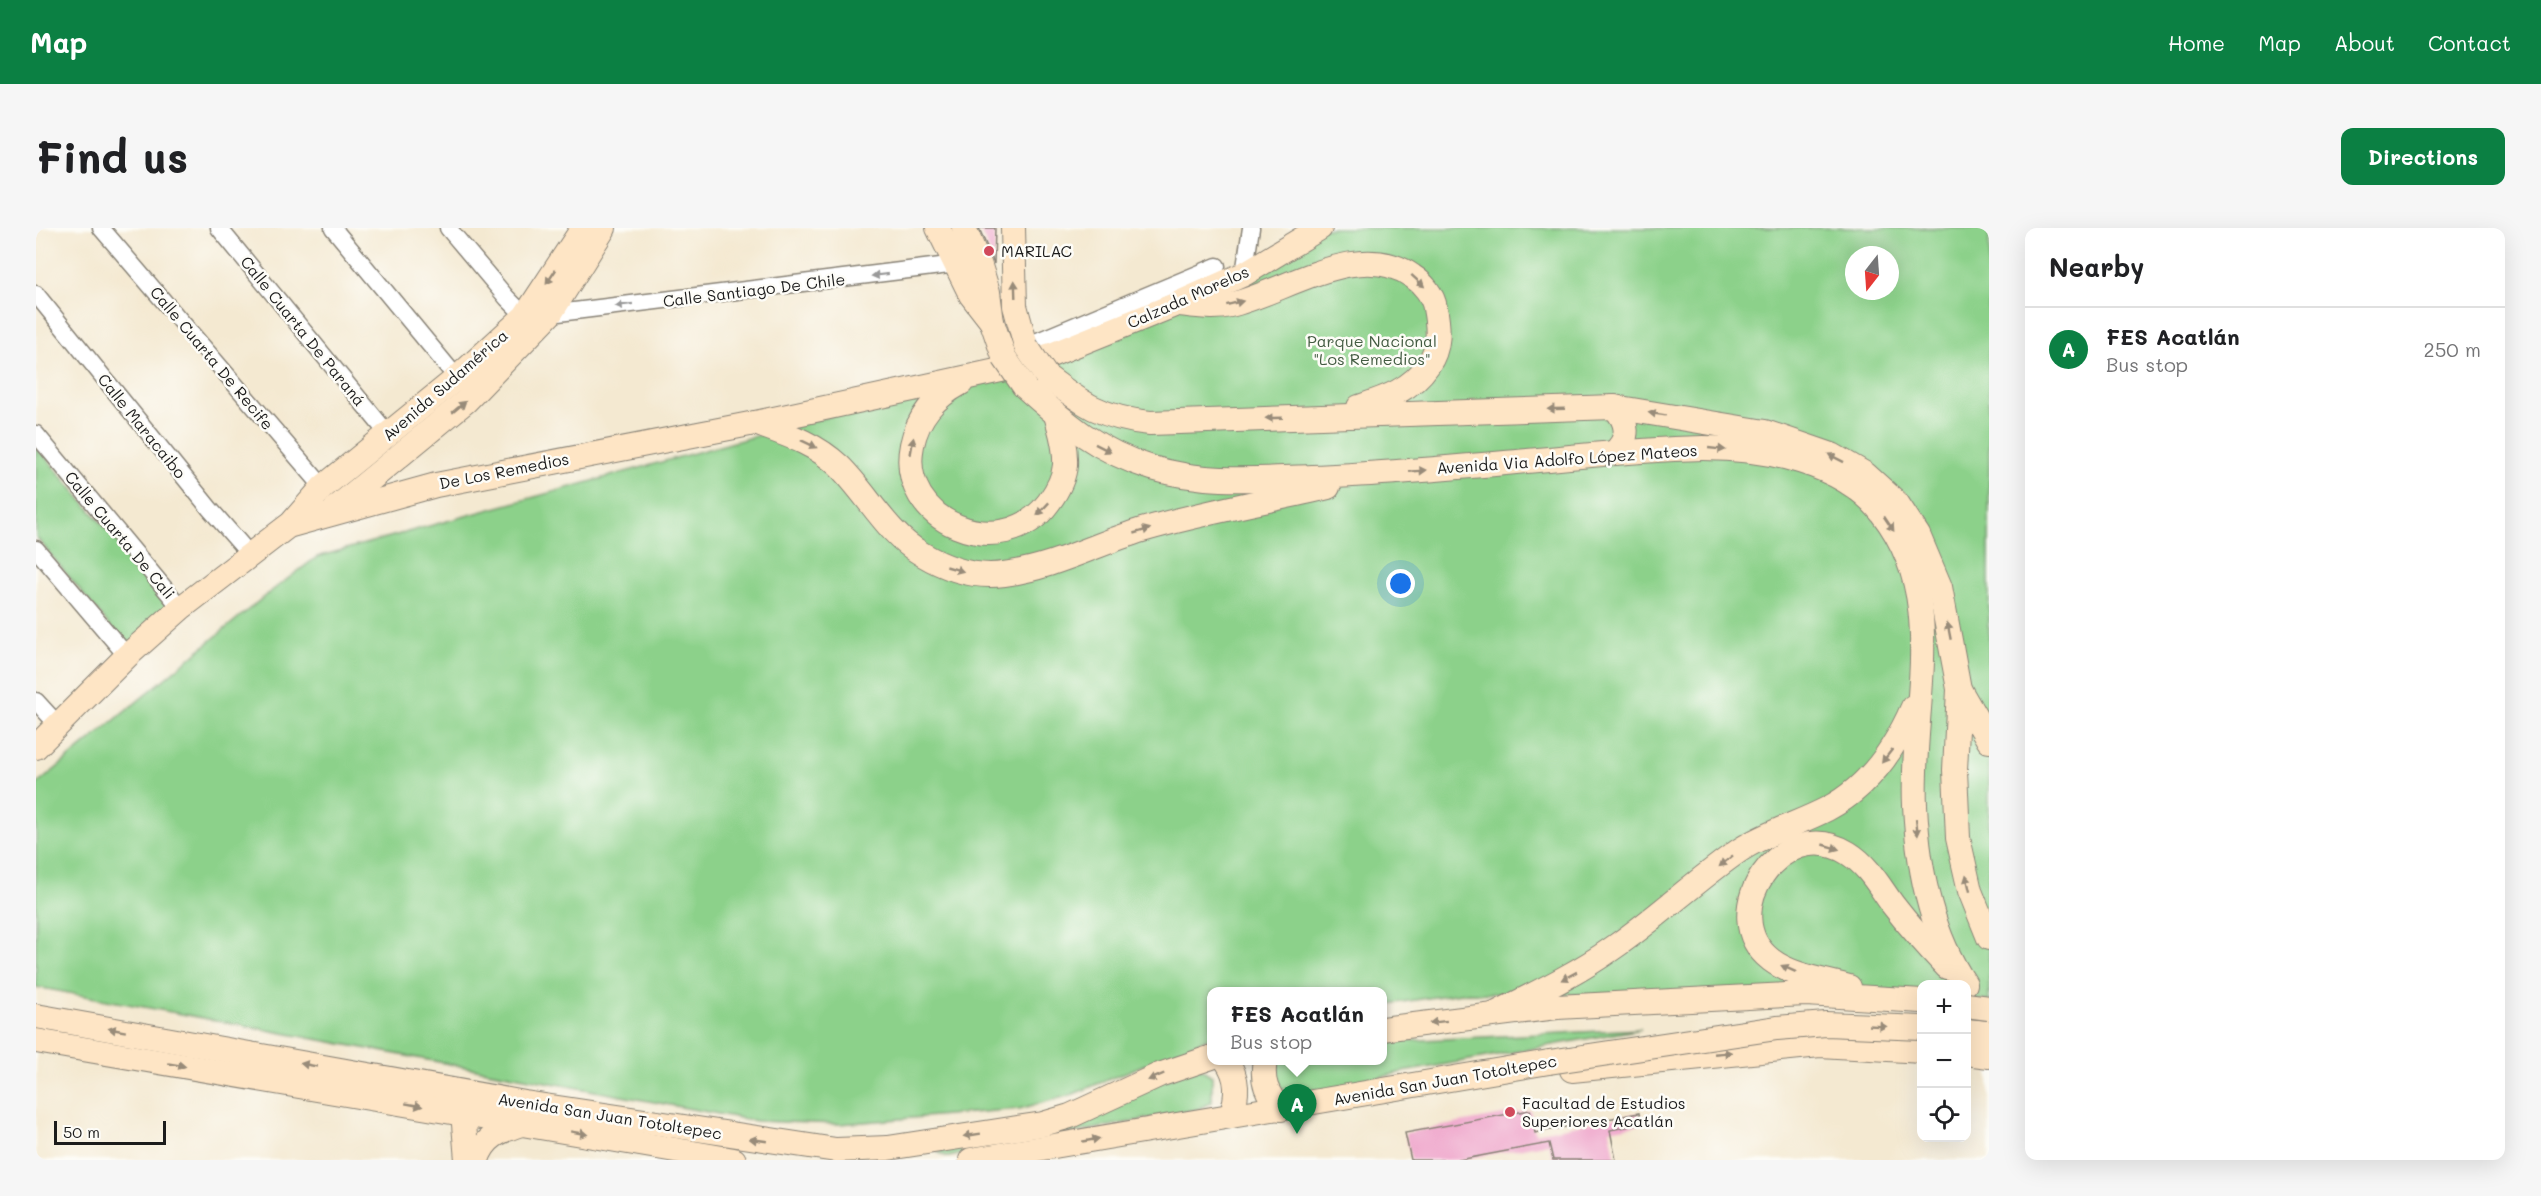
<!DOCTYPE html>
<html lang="en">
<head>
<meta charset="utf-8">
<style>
	:root { --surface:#fff; --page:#f6f6f6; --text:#202124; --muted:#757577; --line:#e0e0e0; --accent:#0b8043 }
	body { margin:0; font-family:Mali,sans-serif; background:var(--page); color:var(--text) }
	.controls { position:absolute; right:18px; bottom:18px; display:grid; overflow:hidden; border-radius:12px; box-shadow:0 6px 24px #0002 }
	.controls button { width:54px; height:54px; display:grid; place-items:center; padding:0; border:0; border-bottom:2px solid var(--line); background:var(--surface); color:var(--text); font:30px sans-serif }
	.compass { position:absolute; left:1809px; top:18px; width:54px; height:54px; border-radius:50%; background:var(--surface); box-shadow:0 6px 24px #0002; rotate:197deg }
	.scale { position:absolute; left:18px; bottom:15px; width:112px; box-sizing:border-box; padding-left:6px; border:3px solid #1c1c1c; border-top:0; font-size:16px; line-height:21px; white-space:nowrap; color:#1c1c1c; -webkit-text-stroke:4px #fdfcf7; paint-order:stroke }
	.you { position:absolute; left:1365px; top:356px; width:21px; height:21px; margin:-15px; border:4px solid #fff; border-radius:50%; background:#1a73e8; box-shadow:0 0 0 9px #1a73e833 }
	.badge { display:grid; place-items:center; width:39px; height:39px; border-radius:50%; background:var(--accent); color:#fff; font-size:20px; font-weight:700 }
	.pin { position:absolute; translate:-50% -50px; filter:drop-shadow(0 2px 3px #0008) }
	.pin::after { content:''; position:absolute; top:32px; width:21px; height:18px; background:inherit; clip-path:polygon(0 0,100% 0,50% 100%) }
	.popup { position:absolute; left:1171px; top:759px; width:180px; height:78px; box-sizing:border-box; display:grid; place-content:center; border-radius:12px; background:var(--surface); filter:drop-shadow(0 2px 4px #0005); font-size:20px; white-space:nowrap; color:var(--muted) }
	.popup b { font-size:22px; color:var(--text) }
	.popup::after { content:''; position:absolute; left:50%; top:100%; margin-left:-12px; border:12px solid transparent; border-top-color:var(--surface) }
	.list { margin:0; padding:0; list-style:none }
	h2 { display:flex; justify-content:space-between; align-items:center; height:78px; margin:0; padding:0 24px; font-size:26px }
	h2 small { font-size:20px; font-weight:400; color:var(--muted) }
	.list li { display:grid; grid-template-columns:39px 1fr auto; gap:18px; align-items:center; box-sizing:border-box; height:84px; padding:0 24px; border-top:2px solid var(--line) }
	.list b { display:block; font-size:22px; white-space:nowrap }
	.list p { margin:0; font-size:20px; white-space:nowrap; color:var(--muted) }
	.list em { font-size:20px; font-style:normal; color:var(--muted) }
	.icon { flex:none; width:33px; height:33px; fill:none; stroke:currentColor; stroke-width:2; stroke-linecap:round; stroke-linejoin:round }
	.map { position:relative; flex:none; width:1953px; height:932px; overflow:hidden; border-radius:12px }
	header { display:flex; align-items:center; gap:36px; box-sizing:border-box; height:84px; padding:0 30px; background:var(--accent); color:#fff }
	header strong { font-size:28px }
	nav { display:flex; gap:33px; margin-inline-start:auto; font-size:21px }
	.intro { display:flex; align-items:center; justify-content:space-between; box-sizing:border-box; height:144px; padding:0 36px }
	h1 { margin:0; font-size:42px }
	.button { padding:15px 27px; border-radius:12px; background:var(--accent); color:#fff; font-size:21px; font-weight:700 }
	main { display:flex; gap:36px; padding:0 36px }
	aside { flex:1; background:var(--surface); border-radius:12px; box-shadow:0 6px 24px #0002 }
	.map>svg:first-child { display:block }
	.green { fill:#8cd18a; stroke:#547653; stroke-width:1.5; fill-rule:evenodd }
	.building { fill:#efa7cc }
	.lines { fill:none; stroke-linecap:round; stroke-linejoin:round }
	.street-casing { stroke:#888276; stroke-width:19 }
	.secondary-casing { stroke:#888276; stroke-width:26 }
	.street { stroke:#fff; stroke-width:16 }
	.secondary { stroke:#fee5c5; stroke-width:24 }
	.secondary-bridge-casing { stroke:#888276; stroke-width:26; stroke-linecap:butt }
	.secondary-bridge { stroke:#fee5c5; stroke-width:24 }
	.oneway { fill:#999 }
	.oneway2 { fill:#988b79 }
	.poi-dot { fill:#d1495b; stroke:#fdfcf7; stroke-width:2 }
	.labels { text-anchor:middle; stroke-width:5; stroke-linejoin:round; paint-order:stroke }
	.poi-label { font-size:16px; fill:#1c1c1c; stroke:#fdfcf7; text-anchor:start }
	.street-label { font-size:16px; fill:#1c1c1c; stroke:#fdfcf7 }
	.park-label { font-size:16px; fill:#435b42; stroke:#fdfcf7 }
</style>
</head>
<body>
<header>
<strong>Map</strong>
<nav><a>Home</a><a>Map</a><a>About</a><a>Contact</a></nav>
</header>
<div class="intro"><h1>Find us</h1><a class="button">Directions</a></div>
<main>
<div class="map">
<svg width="1953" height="932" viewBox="0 0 1953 932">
	<rect width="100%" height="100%" fill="#fdfcf7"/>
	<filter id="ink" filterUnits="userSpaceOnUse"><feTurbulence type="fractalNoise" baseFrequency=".0167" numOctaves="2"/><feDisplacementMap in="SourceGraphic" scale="12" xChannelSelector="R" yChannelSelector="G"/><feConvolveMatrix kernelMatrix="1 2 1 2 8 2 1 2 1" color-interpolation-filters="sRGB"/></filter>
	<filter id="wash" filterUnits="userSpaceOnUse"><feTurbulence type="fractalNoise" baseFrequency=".008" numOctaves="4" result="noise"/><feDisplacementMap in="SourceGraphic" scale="24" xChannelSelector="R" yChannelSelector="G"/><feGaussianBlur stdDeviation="1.35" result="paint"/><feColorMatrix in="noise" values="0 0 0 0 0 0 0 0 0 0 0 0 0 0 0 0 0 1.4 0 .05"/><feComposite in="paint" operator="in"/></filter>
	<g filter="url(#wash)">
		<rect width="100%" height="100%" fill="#f4e9d1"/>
		<!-- green -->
		<g class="green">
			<path d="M 1284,0 L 1953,0 L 1953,773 L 1931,772 L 1930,756 L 1886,756 L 1885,772 L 1425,765 L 1347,777 L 1346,764 L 1176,764 L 1175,809 L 1035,867 L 983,881 L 804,896 L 720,893 L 0,759 L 0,557 L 230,367 L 281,329 L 756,198 L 1039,125 ZM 1818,27 L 1854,27 L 1854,63 L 1818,63 Z"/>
			<path d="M 0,218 L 137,379 L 92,420 L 0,309 Z"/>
			<path d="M 1605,801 L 1362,845 L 1282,865 L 1249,862 L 1239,854 L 1240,833 L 1346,832 L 1347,814 Z"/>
			<path d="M 1162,839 L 1176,848 L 1176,874 L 1162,881 L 912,929 L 901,924 L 927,915 L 971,914 Z"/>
		</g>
		<g id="blocks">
			<!-- building -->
			<g class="building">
				<path d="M 943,0 L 959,0 L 958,36 L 957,33 Z"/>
				<path d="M 1494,882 L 1499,905 L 1603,885 L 1605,896 L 1574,902 L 1580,932 L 1517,932 L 1513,915 L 1423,932 L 1375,932 L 1369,905 Z"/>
			</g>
		</g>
	</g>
	<g filter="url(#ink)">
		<use href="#blocks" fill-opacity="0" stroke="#888276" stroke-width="1.5"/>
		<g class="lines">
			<defs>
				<g id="street">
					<path d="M 65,0 L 287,259"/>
					<path d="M 183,0 L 352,206"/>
					<path d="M 297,0 L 421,150"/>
					<path d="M 412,0 L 471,70 L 489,88"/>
					<path d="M 1208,46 L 1215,0"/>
					<path d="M 0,66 L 174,281 L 215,328"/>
					<path d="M 514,86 L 921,36"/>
					<path d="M 990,118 L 1181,38"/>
					<path d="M 0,206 L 145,380"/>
					<path d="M 0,321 L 91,428"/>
					<path d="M 0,473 L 22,497"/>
				</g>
				<g id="secondary">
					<path d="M 902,0 L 935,67 L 956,94"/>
					<path d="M 928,0 L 944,38 L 952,64 L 956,94 L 968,129"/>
					<path d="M 977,0 L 979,78 L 990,118"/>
					<path d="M 1144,76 C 1160,78 1178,81 1194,77 C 1249,64 1324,10 1376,48 C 1387,55 1397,67 1399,80 C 1403,101 1404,120 1392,137 C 1375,162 1350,170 1323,179"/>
					<path d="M 1010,148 C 1047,176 1066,190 1114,195 L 1578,179 L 1729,204 L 1796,227 L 1829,246 L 1861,275 L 1882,307 L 1904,359 L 1923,461 L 1919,542 L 1922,610 L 1934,663 L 1953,710"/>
					<path d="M 925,155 C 899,169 882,188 876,217 C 860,294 967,338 1013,274 C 1021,263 1028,250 1029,237 C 1030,220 1025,203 1020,187"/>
					<path d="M 988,158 C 1029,195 1063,224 1116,240 C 1169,256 1222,251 1276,249 C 1356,246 1434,238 1513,231 C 1564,226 1616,221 1667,220 C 1727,220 1807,234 1846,285 C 1914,372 1874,478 1879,577 C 1882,639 1894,704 1929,756"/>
					<path d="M 719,195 C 749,206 779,215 803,238 C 831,265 851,306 886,326 C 911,341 939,350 968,346 C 1017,340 1060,316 1106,302 C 1167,284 1231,273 1292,259"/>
					<path d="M 1578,225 C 1594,210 1593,195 1578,179"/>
					<path d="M 300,280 L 430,173 L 514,86 L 568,0"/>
					<path d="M 254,297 L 287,259 L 421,150 L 489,88 L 547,0"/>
					<path d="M 1923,461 L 1953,513"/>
					<path d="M 0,519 L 91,428 L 145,380 L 252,298 L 400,257 L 719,195 L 965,142 L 1015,127 L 1141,76 L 1208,46 L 1284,0"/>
					<path d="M 1813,759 C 1788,752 1756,748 1735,732 C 1677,687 1746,584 1812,625 C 1833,638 1843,658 1857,677 C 1874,699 1892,719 1911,739"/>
					<path d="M 1457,787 C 1498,766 1539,747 1577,720 C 1621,690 1660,652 1704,622 C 1731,604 1762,596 1791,581 C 1833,559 1859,521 1877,479"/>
					<path d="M 0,788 L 489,875 L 800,922 L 852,920 L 1007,896 L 1034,888 L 1123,847 L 1176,829"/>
					<path d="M 1346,801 L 1521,779 L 1770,766 L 1886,773"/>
					<path d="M 1930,803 L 1953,805"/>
					<path d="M 0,813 L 698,932"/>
					<path d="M 1930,825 L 1953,828"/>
					<path d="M 1190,832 C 1203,850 1202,868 1195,888"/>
					<path d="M 1229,832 C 1225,853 1231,867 1245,881"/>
					<path d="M 1536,842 L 1784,817 L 1886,823"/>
					<path d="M 426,872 L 431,932"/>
					<path d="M 441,932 C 448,909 464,903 485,896"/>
					<path d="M 935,932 L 1513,834"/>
				</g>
			</defs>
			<!-- street casing -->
			<use href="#street" class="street-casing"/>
			<!-- secondary casing -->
			<use href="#secondary" class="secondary-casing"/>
			<!-- street -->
			<use href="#street" class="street"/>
			<!-- secondary -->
			<use href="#secondary" class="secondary"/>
			<defs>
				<g id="secondary-bridge">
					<path d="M 990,118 L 1010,148"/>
					<path d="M 968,129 L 988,158"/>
					<path d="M 1930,777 L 1953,780"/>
					<path d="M 1513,834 L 1741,800 L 1790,796 L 1886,800"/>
				</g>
			</defs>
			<!-- secondary-bridge casing -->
			<use href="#secondary-bridge" class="secondary-bridge-casing"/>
			<!-- secondary-bridge -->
			<use href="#secondary-bridge" class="secondary-bridge"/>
		</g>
		<!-- one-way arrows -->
		<defs><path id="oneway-solid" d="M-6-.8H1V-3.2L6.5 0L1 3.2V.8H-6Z" transform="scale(1.5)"/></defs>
		<g class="oneway">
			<use href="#oneway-solid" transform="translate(844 47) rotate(173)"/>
			<use href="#oneway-solid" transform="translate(588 77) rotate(173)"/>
		</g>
		<g class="oneway2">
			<use href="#oneway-solid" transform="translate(515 49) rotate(124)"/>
			<use href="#oneway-solid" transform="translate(1382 53) rotate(42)"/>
			<use href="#oneway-solid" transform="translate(979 61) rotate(-92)"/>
			<use href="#oneway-solid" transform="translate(1199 75) rotate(-14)"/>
			<use href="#oneway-solid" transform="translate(423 179) rotate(-40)"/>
			<use href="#oneway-solid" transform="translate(1520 181) rotate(178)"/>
			<use href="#oneway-solid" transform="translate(1621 186) rotate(-171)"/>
			<use href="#oneway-solid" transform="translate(1238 190) rotate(178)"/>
			<use href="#oneway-solid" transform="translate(773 216) rotate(26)"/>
			<use href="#oneway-solid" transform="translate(876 218) rotate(-80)"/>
			<use href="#oneway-solid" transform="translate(1067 220) rotate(27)"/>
			<use href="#oneway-solid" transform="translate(1681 221) rotate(6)"/>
			<use href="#oneway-solid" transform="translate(1800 230) rotate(-153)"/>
			<use href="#oneway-solid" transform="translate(1382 243) rotate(-5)"/>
			<use href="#oneway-solid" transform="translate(1007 281) rotate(133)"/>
			<use href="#oneway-solid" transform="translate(1853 296) rotate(56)"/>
			<use href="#oneway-solid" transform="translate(1106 303) rotate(-16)"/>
			<use href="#oneway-solid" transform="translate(919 341) rotate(16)"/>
			<use href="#oneway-solid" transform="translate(1913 403) rotate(-101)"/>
			<use href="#oneway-solid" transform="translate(1851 528) rotate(128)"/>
			<use href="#oneway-solid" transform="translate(1881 599) rotate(84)"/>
			<use href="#oneway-solid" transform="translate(1795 619) rotate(16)"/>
			<use href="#oneway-solid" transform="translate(1690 633) rotate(141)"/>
			<use href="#oneway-solid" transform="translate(1932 655) rotate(-103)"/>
			<use href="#oneway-solid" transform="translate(1753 741) rotate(-156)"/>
			<use href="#oneway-solid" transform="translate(1533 748) rotate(152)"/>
			<use href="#oneway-solid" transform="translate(1402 794) rotate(173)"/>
			<use href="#oneway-solid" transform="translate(1842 798) rotate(3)"/>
			<use href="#oneway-solid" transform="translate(81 802) rotate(-170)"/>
			<use href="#oneway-solid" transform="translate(1687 825) rotate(-5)"/>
			<use href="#oneway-solid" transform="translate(141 837) rotate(10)"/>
			<use href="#oneway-solid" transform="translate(273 837) rotate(-170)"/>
			<use href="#oneway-solid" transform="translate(1120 849) rotate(157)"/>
			<use href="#oneway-solid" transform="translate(378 877) rotate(10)"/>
			<use href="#oneway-solid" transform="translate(543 905) rotate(10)"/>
			<use href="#oneway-solid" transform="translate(936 907) rotate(171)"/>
			<use href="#oneway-solid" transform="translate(722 912) rotate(-172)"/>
			<use href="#oneway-solid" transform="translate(1055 912) rotate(-10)"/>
		</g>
	</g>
	<!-- markers -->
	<g class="poi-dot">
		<circle cx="953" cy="23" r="6"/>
		<circle cx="1474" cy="884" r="6"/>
	</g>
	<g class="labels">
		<!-- poi labels -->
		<g class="poi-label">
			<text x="965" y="29">MARILAC</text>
			<text x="1486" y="881">Facultad de Estudios<tspan x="1486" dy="18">Superiores Acatlán</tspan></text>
		</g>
		<!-- street labels -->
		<g class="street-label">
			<text transform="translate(718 62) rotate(-7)" y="6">Calle Santiago De Chile</text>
			<text transform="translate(1152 69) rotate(-24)" y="6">Calzada Morelos</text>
			<text transform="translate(267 103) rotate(51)" y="6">Calle Cuarta De Paraná</text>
			<text transform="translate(176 130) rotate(50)" y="6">Calle Cuarta De Recife</text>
			<text transform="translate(409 157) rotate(-41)" y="6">Avenida Sudamérica</text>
			<text transform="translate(106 198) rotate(51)" y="6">Calle Maracaibo</text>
			<text transform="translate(1531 231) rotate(-4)" y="6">Avenida Via Adolfo López Mateos</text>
			<text transform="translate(468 243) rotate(-11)" y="6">De Los Remedios</text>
			<text transform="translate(84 307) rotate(50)" y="6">Calle Cuarta De Cali</text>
			<text transform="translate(1409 852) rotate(-10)" y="6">Avenida San Juan Totoltepec</text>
			<text transform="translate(574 888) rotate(9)" y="6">Avenida San Juan Totoltepec</text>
		</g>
		<!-- park labels -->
		<g class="park-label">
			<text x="1336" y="119">Parque Nacional<tspan x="1336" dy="18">"Los Remedios"</tspan></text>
		</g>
	</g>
</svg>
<div class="controls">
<button>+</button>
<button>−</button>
<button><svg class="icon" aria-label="locate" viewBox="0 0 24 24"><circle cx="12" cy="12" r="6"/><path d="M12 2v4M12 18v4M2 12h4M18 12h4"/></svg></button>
</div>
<svg class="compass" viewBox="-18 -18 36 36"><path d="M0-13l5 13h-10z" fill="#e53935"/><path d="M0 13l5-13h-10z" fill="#757577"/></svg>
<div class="scale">50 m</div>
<div class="you"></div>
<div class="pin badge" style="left:1261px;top:906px">A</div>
<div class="popup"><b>FES Acatlán</b>Bus stop</div>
</div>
<aside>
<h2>Nearby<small></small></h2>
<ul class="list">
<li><span class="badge">A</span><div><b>FES Acatlán</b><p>Bus stop</p></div><em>250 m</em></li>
</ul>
</aside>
</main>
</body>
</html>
